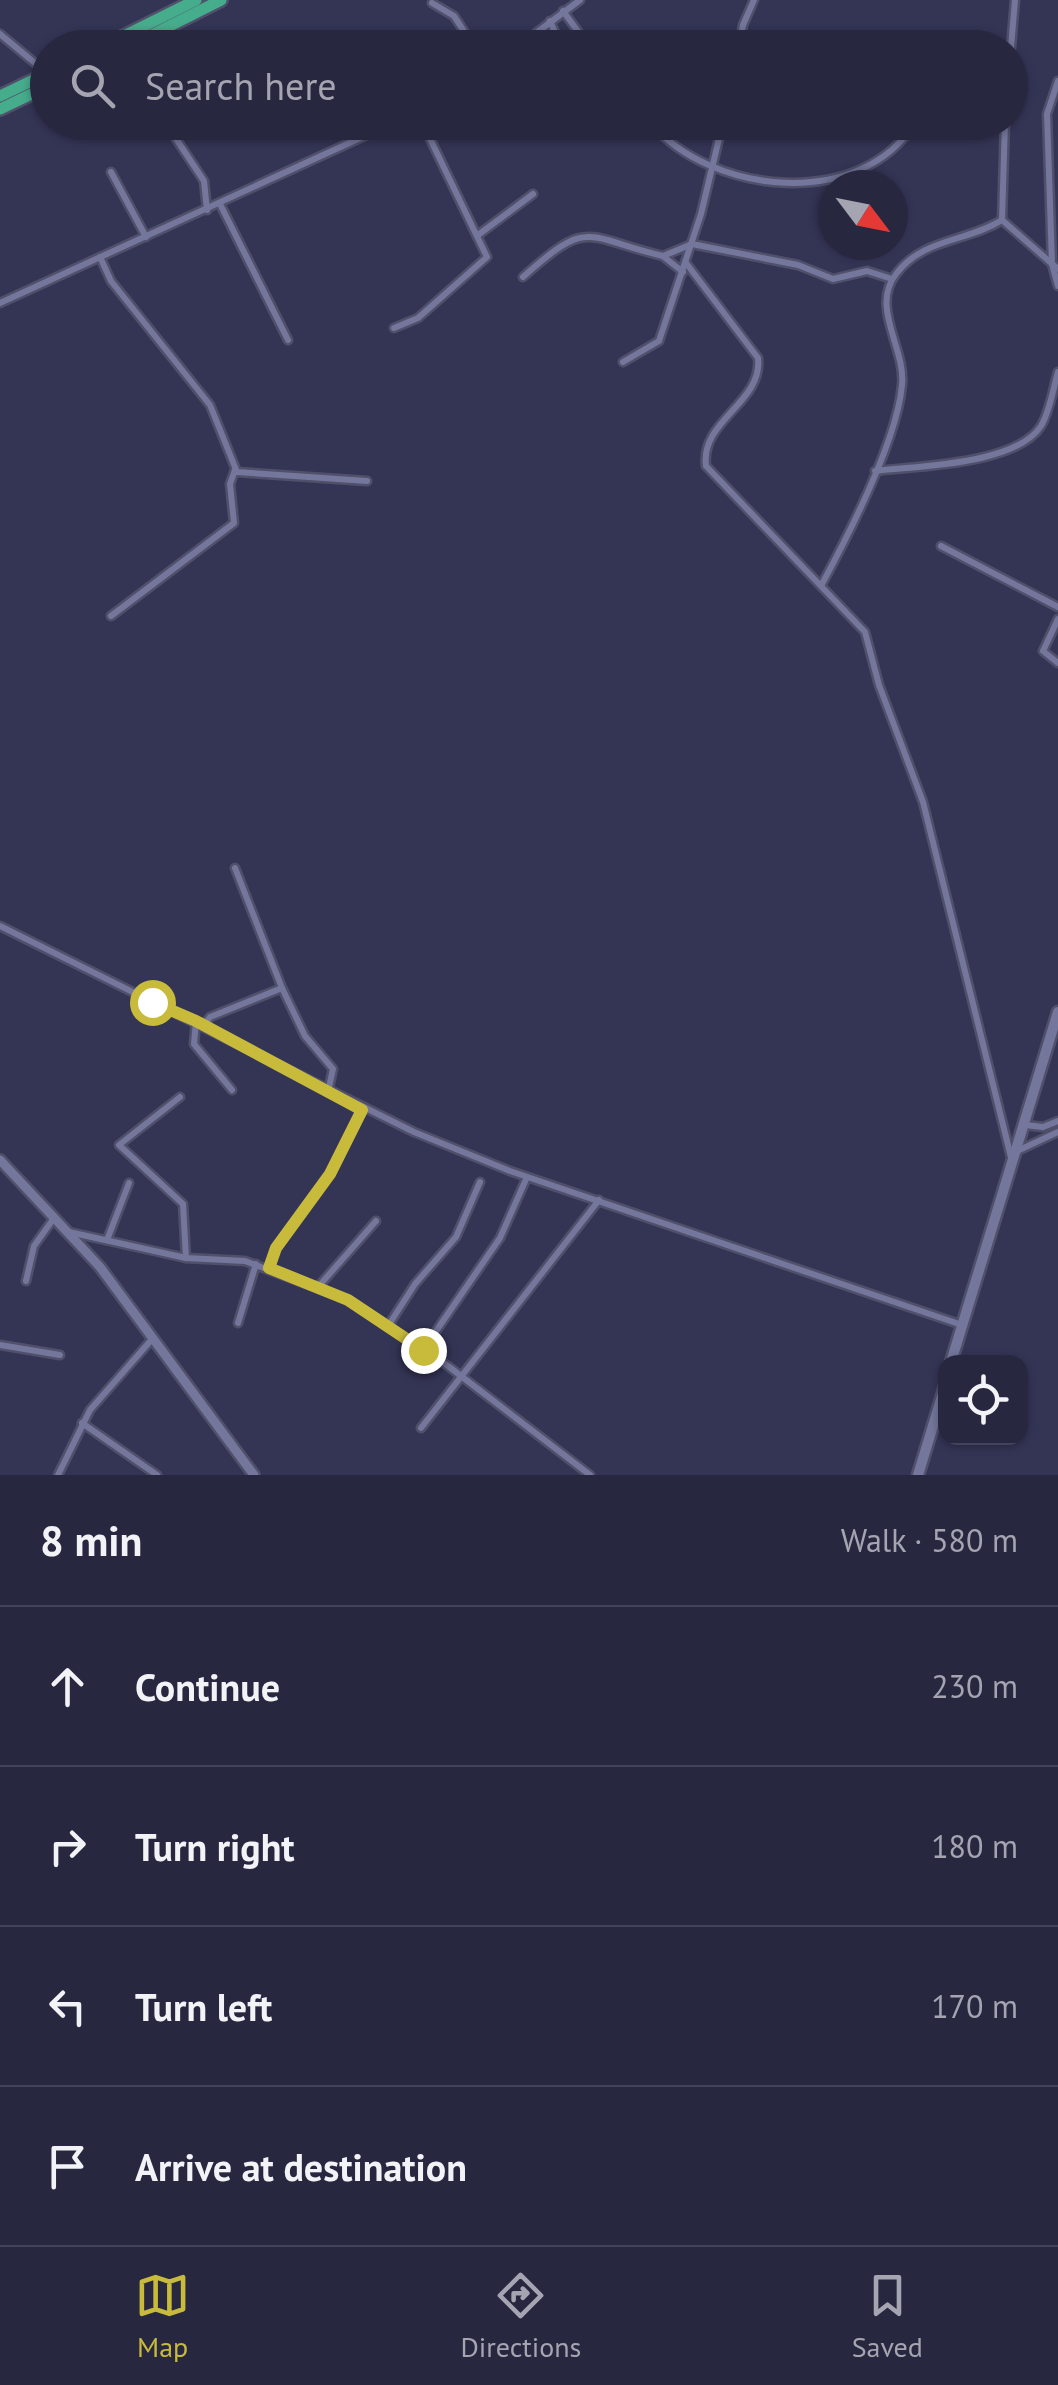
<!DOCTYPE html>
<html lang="en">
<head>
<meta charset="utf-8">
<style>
	:root { --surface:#272740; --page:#2f2f47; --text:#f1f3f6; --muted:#a4a5b1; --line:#434459; --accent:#c8bb3b }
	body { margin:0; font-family:"PT Sans",sans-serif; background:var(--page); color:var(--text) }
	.controls { position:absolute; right:30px; bottom:30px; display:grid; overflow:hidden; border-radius:20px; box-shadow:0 2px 8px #0004 }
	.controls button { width:90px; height:90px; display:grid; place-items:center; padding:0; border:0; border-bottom:2px solid var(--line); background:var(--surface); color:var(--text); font:50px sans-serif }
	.compass { position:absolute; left:818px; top:170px; width:90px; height:90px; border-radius:50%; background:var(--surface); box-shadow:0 2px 8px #0004; rotate:122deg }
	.stop { position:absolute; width:30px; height:30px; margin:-22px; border:8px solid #c8bb3b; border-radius:50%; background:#fff }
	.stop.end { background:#c8bb3b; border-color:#fff; box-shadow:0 2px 10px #0008 }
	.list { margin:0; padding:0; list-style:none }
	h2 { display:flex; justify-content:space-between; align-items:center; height:130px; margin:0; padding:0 40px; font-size:42px }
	h2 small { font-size:32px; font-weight:400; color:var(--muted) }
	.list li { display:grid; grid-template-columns:65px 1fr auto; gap:30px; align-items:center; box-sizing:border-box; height:160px; padding:0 40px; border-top:2px solid var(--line) }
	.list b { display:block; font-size:38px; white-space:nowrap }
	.list em { font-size:32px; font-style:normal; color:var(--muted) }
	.icon { flex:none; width:55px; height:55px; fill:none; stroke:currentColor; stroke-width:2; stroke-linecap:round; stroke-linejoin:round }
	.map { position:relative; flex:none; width:1058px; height:1475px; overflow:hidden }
	.search { position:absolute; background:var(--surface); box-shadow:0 2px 8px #0004; left:30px; right:30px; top:30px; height:110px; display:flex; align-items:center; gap:25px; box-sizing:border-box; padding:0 35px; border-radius:55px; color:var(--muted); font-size:38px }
	.sheet { height:770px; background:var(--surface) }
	nav { display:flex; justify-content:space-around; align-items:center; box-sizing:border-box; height:140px; border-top:2px solid var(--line); background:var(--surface); font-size:28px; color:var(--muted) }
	nav a { display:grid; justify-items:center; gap:5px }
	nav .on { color:var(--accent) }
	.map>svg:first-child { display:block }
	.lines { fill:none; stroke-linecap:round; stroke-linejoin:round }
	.minor-casing { stroke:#50506b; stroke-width:11 }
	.tertiary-casing { stroke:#50506b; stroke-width:14 }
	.secondary-casing { stroke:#50506b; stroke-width:15 }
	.trunk-casing { stroke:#50506b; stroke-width:16 }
	.minor { stroke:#74769b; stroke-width:6 }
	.tertiary { stroke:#74769b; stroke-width:9 }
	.secondary { stroke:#74769b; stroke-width:10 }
	.trunk { stroke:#46ad8c; stroke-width:11 }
	.route { stroke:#c8bb3b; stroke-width:12 }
</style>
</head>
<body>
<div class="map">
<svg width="1058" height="1475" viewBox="0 0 1058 1475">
	<rect width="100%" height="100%" fill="#343455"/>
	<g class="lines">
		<defs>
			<g id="minor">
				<path d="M 432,3 L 454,16 L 475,48"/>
				<path d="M 563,11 L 590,48"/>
				<path d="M 550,21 L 562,48"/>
				<path d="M 0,34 L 47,73"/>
				<path d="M 516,48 L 580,0"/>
				<path d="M 739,48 L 743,25 L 754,0"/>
				<path d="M 1010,59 L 1015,0"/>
				<path d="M 1058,81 L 1047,114 L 1052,264 L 1058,286"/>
				<path d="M 165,122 L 204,181 L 207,210"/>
				<path d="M 650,122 C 710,195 862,211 915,122"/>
				<path d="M 1005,122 L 1002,220 L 1058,269"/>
				<path d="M 111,172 L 146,237"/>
				<path d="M 220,204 L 288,340"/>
				<path d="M 478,235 L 533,194"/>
				<path d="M 100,257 L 111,281 L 210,405 L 237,472 L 367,481"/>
				<path d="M 664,257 L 683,272"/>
				<path d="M 686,263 L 758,358 C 763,403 700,420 706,466 L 865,632 L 879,685 L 923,802 L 1011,1157"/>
				<path d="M 523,277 C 590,217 584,237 663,256 L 692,244 L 798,265 L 833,279 L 867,271 L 892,279"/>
				<path d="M 0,303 L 395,122"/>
				<path d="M 394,328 L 418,318 L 487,257 L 422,122"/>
				<path d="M 623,362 L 659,341 L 701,214 L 723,122"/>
				<path d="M 875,471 C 916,466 1016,465 1041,426 C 1050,411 1053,389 1058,372"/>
				<path d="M 941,546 L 1058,607"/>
				<path d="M 822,584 C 849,534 897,440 902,385 C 906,349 870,307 896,274 C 923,238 967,242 1002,220"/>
				<path d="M 111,616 L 234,523 L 230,484 L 235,470"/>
				<path d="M 1058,619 L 1043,651 L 1058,663"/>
				<path d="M 235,868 L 282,988 L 305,1036 L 333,1069 L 328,1092"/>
				<path d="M 0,926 L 414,1132 L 510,1171 L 962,1325"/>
				<path d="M 196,1021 L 194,1044 L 232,1090"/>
				<path d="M 204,1025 L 210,1017 L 282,988"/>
				<path d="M 180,1097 L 119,1145 L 183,1204 L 186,1258"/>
				<path d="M 1025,1125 L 1043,1127 L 1058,1121"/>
				<path d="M 1015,1152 L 1058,1132"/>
				<path d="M 69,1232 L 186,1258 L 245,1261 L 349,1300 L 448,1366 L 590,1475"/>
				<path d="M 107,1240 L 129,1183"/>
				<path d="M 269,1269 L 276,1248 L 330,1174 L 362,1110"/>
				<path d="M 26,1281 L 34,1246 L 54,1218"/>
				<path d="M 318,1287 L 376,1221"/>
				<path d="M 238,1323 L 256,1264"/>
				<path d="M 388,1326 L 415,1284 L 456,1237 L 480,1182"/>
				<path d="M 0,1345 L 60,1355"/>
				<path d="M 423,1350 L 500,1238 L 527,1177"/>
				<path d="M 82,1423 L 157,1475"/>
				<path d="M 421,1428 L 599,1200"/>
				<path d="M 58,1475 L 90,1410 L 153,1338"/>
			</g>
			<path id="tertiary" d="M 0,1160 L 100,1267 L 254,1475"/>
			<g id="secondary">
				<path d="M 951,1362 L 1058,1012"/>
				<path d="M 918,1475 L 946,1383"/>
			</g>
			<g id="trunk">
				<path d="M 100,48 L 196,0"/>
				<path d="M 126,48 L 221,0"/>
				<path d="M 0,96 L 48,73"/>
				<path d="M 0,109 L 48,86"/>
			</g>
		</defs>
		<!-- minor casing -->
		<use href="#minor" class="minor-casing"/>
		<!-- tertiary casing -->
		<use href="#tertiary" class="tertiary-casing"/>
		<!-- secondary casing -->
		<use href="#secondary" class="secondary-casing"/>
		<!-- trunk casing -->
		<use href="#trunk" class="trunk-casing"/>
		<!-- minor -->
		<use href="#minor" class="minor"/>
		<!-- tertiary -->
		<use href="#tertiary" class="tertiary"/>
		<!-- secondary -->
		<use href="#secondary" class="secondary"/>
		<!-- trunk -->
		<use href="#trunk" class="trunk"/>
	</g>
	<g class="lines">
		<!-- route -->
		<path class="route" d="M 152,1002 L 196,1021 L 362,1110 L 330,1174 L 276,1248 L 269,1268 L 348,1300 L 423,1350"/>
	</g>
</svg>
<div class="controls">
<button><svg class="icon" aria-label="locate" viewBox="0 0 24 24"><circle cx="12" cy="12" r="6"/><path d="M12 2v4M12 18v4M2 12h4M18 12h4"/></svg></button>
</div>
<svg class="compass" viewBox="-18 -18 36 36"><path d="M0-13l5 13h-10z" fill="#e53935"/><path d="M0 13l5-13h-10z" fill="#a4a5b1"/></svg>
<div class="stop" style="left:152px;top:1002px"></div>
<div class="stop end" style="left:423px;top:1350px"></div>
<div class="search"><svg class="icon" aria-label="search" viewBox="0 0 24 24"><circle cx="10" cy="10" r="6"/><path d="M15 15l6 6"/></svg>Search here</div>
</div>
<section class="sheet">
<h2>8 min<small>Walk · 580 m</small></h2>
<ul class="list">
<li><svg class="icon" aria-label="ahead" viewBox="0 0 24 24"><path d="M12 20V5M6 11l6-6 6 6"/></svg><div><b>Continue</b></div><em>230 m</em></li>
<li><svg class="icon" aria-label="right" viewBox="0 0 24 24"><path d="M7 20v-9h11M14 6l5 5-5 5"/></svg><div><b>Turn right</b></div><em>180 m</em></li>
<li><svg class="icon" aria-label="left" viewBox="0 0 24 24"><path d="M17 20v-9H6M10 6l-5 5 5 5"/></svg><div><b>Turn left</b></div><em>170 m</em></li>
<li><svg class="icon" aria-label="arrive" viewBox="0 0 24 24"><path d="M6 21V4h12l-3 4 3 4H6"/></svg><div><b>Arrive at destination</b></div></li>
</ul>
</section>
<nav>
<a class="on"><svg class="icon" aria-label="map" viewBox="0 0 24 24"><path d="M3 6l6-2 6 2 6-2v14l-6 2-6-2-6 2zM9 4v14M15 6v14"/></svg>Map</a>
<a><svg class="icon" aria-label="directions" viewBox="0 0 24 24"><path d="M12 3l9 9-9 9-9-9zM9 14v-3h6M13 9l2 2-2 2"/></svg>Directions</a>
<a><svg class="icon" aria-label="saved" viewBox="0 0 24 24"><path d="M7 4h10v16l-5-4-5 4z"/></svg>Saved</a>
</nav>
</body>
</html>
